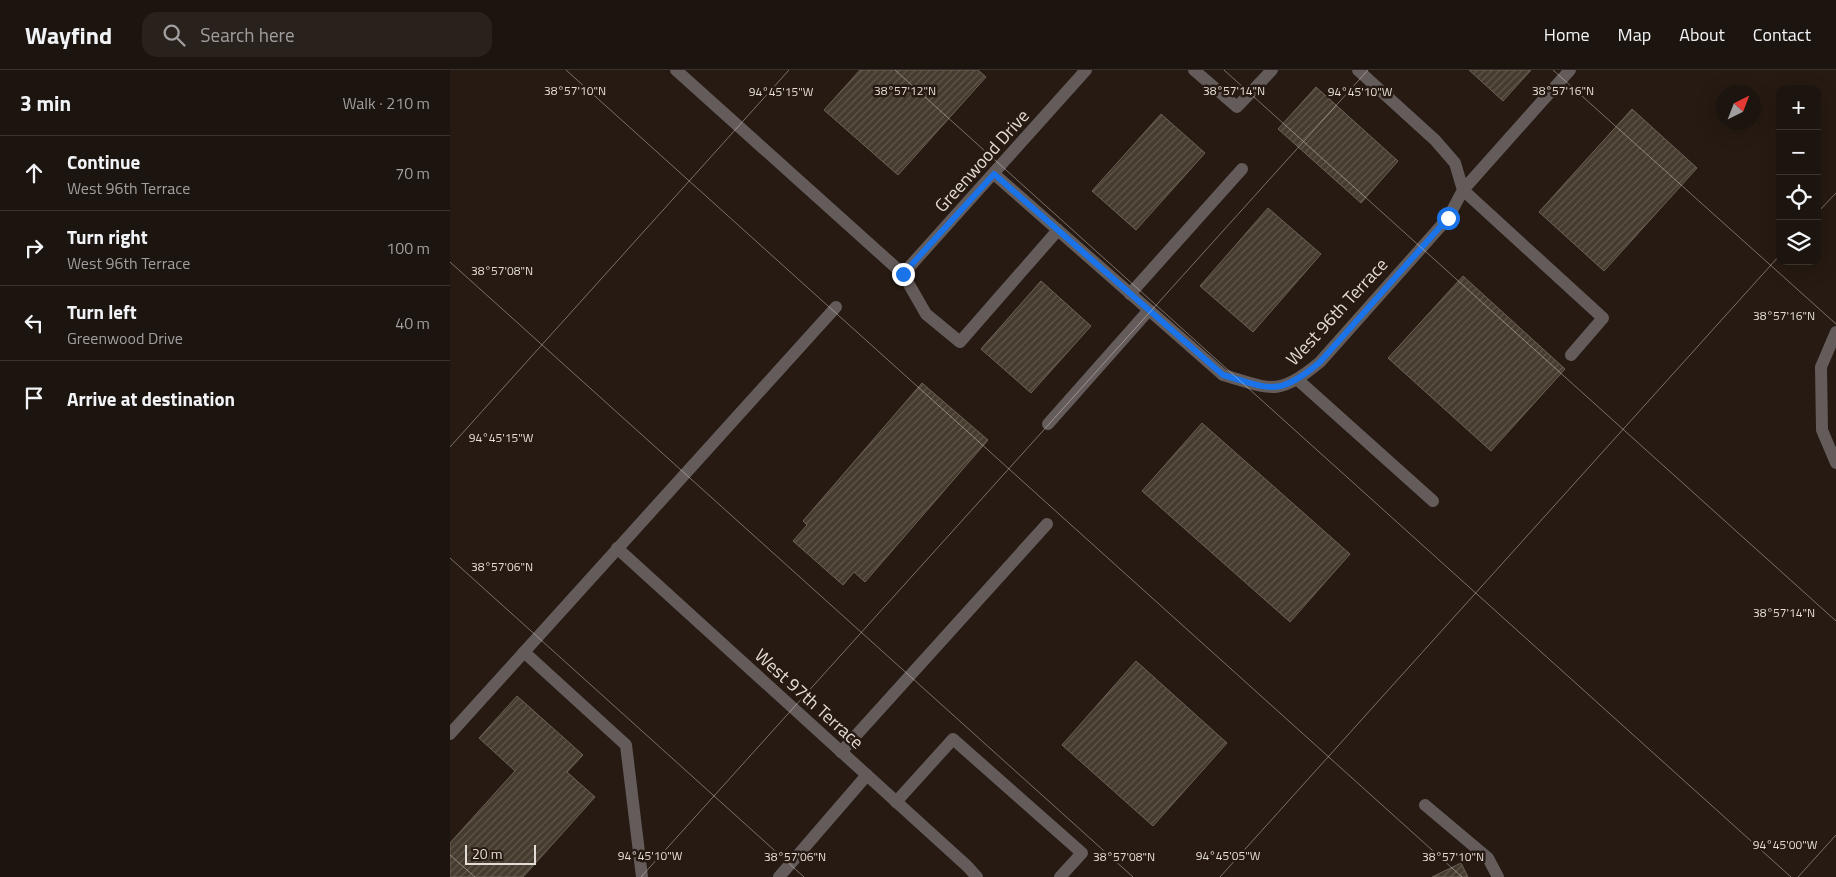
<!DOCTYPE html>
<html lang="en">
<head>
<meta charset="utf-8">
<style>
	:root { --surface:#1c140e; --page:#29211c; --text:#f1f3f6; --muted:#a09e9e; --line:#3a332e }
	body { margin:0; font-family:"Titillium Web",sans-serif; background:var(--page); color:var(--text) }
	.controls { position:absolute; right:15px; top:15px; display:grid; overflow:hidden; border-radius:10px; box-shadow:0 5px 20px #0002 }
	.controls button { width:45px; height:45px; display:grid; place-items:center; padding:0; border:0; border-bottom:1px solid var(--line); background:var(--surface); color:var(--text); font:25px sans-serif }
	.compass { position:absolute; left:1266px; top:15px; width:45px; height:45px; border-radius:50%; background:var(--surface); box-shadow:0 5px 20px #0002; rotate:42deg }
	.scale { position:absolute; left:15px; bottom:12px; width:71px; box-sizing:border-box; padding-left:5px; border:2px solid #e4dcd6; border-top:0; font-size:14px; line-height:18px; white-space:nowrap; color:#e4dcd6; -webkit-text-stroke:4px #261a12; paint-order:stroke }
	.stop { position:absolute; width:15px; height:15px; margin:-11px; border:4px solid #1a73e8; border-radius:50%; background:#fff }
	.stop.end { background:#1a73e8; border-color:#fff; box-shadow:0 1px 5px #0008 }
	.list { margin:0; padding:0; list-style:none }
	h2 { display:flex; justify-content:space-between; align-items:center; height:65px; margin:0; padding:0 20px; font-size:21px }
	h2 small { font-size:16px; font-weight:400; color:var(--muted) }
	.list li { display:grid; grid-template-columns:32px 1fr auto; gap:15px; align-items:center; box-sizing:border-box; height:75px; padding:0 20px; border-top:1px solid var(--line) }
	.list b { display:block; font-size:19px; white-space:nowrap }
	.list p { margin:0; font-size:16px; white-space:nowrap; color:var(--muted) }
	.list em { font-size:16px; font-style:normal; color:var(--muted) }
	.icon { flex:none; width:28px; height:28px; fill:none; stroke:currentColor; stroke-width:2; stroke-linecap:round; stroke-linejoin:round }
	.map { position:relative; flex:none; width:1386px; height:807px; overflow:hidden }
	header { display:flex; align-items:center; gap:30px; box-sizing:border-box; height:70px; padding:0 25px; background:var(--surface); border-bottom:1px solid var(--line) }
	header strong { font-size:24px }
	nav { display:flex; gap:28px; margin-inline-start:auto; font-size:18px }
	.search { width:350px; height:45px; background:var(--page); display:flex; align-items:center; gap:12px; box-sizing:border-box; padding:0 18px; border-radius:15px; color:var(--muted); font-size:19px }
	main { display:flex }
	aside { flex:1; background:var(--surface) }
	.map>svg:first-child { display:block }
	.building { fill:url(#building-hatch); stroke:#6c6355 }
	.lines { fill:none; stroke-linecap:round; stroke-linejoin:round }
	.minor { stroke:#645c5b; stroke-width:12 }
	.route { stroke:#1a73e8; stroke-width:6 }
	.ticks { fill:none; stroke:#e4dcd6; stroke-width:1; stroke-opacity:0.45 }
	.labels { text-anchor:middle; stroke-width:5; stroke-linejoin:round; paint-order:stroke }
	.street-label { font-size:18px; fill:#e4dcd6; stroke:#261a12 }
	.ticks-label { font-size:12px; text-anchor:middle; fill:#e4dcd6; stroke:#261a12; stroke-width:5; stroke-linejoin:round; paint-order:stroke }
</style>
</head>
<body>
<header>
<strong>Wayfind</strong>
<div class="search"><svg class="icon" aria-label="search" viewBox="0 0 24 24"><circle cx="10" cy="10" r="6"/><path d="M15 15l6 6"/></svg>Search here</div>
<nav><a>Home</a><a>Map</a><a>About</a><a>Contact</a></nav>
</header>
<main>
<aside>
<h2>3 min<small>Walk · 210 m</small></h2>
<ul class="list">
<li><svg class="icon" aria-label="ahead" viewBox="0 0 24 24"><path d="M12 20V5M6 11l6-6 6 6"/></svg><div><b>Continue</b><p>West 96th Terrace</p></div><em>70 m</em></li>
<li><svg class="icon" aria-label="right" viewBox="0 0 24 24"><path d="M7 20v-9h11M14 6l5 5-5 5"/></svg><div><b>Turn right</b><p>West 96th Terrace</p></div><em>100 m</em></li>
<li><svg class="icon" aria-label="left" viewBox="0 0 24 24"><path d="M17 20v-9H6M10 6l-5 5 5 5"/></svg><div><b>Turn left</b><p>Greenwood Drive</p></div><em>40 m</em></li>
<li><svg class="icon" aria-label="arrive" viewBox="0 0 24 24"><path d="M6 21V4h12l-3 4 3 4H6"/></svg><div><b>Arrive at destination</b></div></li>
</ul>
</aside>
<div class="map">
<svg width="1386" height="807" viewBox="0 0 1386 807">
	<defs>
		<pattern id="building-hatch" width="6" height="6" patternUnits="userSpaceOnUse" patternTransform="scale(1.25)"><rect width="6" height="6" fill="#453c2f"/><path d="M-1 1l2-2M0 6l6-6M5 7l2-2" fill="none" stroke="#60584c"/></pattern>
	</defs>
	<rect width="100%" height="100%" fill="#261a12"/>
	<!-- building -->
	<g class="building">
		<path d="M 410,0 L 528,0 L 536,7 L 448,105 L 374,40 Z"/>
		<path d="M 1019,0 L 1081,0 L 1053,31 Z"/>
		<path d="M 866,17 L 948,91 L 911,133 L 828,59 Z"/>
		<path d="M 1182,39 L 1247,98 L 1154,201 L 1089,142 Z"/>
		<path d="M 711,44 L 755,83 L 686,160 L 642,121 Z"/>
		<path d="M 818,138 L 871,184 L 803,262 L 750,216 Z"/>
		<path d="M 1013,206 L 1115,299 L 1041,381 L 938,288 Z"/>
		<path d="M 591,211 L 641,256 L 581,323 L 531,279 Z"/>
		<path d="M 472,313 L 538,370 L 415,512 L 404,502 L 393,515 L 343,471 L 357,455 L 353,451 Z"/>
		<path d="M 752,353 L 900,484 L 840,552 L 692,421 Z"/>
		<path d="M 686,591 L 777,673 L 703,756 L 612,675 Z"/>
		<path d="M 67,626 L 133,685 L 117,702 L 145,727 L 73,807 L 0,807 L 0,773 L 65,701 L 29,668 Z"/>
		<path d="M 1011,793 L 1018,807 L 982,807 Z"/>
	</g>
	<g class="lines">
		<!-- minor -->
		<g class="minor">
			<path d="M 226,0 L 453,204 L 476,244 L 510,272 L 608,160"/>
			<path d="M 744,0 L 787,37 L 822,0"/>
			<path d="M 1120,0 L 1013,120 L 1153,248 L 1121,285"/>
			<path d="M 544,104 L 773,305 C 821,319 828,327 870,292 L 998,148 L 1013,120 L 1005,93 L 985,70 L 908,0"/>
			<path d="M 453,204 L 636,0"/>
			<path d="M 680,224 L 792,99"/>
			<path d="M 1386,262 L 1371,297 L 1372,360 L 1386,393"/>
			<path d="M 848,310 L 983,431"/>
			<path d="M 598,354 L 699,240"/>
			<path d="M 167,478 L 517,796 L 527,807"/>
			<path d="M 74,582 L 176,675 L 192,807"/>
			<path d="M 0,664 L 386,237"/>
			<path d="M 391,682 L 597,454"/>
			<path d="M 446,732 L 503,669 L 632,783 L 610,807"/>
			<path d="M 975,735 L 1038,788 L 1048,807"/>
			<path d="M 329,807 L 417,705"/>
		</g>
	</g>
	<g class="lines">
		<!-- route -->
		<path class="route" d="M 453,204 L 544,104 L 773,305 C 821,319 828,327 870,292 L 998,148"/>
	</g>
	<!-- ticks -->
	<path class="ticks" d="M 116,0 L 1012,807M 445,0 L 1341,807M 774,0 L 1386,551M 1103,0 L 1386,254M 1367,143 L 1386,123M 0,192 L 683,807M 0,377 L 339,0M 0,488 L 354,807M 0,785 L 25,807M 191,807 L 918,0M 770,807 L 1330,185M 1348,807 L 1386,765"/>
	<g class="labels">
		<!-- street labels -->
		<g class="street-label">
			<text transform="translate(532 91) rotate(-48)" y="6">Greenwood Drive</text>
			<text transform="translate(887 242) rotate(-47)" y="6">West 96th Terrace</text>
			<text transform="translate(359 629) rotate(42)" y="6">West 97th Terrace</text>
		</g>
	</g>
	<g class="ticks-label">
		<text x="125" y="25">38°57'10"N</text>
		<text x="455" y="25">38°57'12"N</text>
		<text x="784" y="25">38°57'14"N</text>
		<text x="1113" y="25">38°57'16"N</text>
		<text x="331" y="26">94°45'15"W</text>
		<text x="910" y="26">94°45'10"W</text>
		<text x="52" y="205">38°57'08"N</text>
		<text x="1334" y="250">38°57'16"N</text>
		<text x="51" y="372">94°45'15"W</text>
		<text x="52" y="501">38°57'06"N</text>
		<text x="1334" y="547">38°57'14"N</text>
		<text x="1335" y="779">94°45'00"W</text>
		<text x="200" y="790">94°45'10"W</text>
		<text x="778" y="790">94°45'05"W</text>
		<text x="345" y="791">38°57'06"N</text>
		<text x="674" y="791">38°57'08"N</text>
		<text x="1003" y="791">38°57'10"N</text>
	</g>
</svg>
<div class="controls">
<button>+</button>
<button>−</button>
<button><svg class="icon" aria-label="locate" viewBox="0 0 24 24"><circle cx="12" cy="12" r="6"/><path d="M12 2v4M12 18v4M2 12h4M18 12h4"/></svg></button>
<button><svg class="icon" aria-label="layers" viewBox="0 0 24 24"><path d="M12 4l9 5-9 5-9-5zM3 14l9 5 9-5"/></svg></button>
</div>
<svg class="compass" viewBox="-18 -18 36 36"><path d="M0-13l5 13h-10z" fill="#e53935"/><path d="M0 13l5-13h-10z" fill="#a09e9e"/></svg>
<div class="scale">20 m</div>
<div class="stop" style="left:998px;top:148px"></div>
<div class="stop end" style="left:453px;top:204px"></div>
</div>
</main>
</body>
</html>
